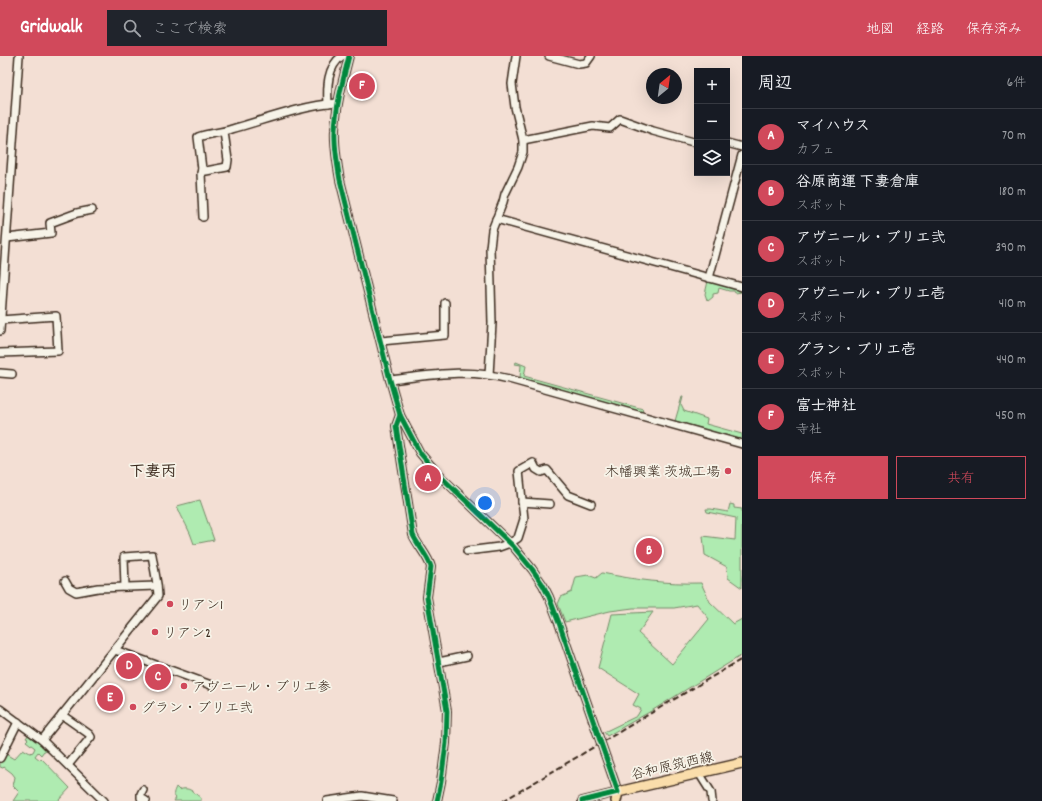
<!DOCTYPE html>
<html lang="ja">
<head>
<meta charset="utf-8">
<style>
	:root { --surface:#171b24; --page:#20242c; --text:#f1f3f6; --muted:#9ea1a6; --line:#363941; --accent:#d1495b }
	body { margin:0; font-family:Dekko,"Klee One",sans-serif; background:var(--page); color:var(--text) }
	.controls { position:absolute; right:12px; top:12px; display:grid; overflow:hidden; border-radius:0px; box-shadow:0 4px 16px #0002 }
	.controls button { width:36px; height:36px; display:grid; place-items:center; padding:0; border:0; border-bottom:1px solid var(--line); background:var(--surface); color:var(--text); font:20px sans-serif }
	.compass { position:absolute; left:646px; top:12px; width:36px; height:36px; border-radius:50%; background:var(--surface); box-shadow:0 4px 16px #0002; rotate:29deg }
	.you { position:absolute; left:485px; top:447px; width:14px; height:14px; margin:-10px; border:3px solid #fff; border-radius:50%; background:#1a73e8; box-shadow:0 0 0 6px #1a73e833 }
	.badge { display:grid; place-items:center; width:26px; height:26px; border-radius:50%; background:var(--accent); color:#fff; font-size:13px; font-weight:700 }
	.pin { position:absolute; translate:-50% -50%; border:2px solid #fff; box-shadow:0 1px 4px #0006 }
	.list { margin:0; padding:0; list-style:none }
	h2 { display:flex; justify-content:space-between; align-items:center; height:52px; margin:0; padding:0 16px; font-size:17px }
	h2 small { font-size:13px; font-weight:400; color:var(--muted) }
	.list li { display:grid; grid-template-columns:26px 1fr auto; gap:12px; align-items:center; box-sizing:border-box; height:56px; padding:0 16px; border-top:1px solid var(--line) }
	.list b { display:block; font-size:15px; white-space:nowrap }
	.list p { margin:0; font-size:13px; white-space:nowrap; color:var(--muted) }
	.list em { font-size:13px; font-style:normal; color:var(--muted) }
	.actions { display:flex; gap:8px; padding:12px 16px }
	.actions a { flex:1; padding:9px 0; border:1px solid var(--accent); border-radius:0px; text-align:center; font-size:14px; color:var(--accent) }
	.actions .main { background:var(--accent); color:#fff }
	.icon { flex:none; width:22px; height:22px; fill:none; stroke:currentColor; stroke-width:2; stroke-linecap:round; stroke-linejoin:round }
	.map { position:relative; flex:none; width:742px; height:745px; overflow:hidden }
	header { display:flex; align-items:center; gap:24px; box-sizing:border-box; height:56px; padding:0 20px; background:var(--accent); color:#fff }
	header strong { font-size:19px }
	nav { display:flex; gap:22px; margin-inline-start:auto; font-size:14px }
	.search { width:280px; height:36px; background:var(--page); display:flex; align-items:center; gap:10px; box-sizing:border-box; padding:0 14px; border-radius:0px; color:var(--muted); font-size:15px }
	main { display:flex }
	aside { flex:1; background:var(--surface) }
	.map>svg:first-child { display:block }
	.green { fill:#afebb1; stroke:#758a68 }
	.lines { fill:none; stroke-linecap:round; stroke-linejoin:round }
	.minor-casing { stroke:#3b2a1e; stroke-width:10 }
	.major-casing { stroke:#3b2a1e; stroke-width:12 }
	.minor { stroke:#f7f3e8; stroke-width:7 }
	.major { stroke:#faddab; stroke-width:9 }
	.rail { stroke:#3b2a1e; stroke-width:2; stroke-dasharray:6 3; stroke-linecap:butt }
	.cycleway-casing { stroke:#f7f3e8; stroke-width:8 }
	.cycleway { stroke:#00873e; stroke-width:5 }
	.poi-dot { fill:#d1495b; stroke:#f7f3e8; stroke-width:1.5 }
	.labels { text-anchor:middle; stroke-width:3.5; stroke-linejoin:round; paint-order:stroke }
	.poi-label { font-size:14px; fill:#3b2a1e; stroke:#f7f3e8; text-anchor:start }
	.street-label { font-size:14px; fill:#3b2a1e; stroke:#f7f3e8 }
	.quarter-label { font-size:16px; font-weight:bold; fill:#3b2a1e; stroke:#f7f3e8 }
</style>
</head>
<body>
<header>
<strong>Gridwalk</strong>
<div class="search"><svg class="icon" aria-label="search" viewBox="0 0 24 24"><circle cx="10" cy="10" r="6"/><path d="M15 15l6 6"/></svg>ここで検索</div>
<nav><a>地図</a><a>経路</a><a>保存済み</a></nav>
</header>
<main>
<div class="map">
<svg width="742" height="745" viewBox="0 0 742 745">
	<rect width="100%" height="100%" fill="#f3dfd4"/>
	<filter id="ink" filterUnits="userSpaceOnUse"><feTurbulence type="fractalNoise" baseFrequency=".025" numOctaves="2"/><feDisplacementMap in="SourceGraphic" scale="8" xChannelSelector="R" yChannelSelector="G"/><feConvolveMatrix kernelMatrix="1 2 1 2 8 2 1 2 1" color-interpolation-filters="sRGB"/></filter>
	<g filter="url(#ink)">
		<!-- green -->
		<g class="green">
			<path d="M 708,225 L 742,233 L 742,236 L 735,237 L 734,235 L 729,235 L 719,232 L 718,237 L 713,238 L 713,241 L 708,245 L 707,244 L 705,238 Z"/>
			<path d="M 516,306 L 526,310 L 524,320 L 643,353 L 642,356 L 520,322 L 521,309 L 515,308 Z"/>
			<path d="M 682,341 L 683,341 L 681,349 L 684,355 L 707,363 L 706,368 L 742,378 L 742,384 L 675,365 Z"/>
			<path d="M 200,444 L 214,484 L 194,488 C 190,474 182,463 177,450 Z"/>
			<path d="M 730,448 L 734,449 L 734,452 L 742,453 L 742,532 L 728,522 L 727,511 L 705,499 L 703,480 L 735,484 L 736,462 L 707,456 L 706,453 L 711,453 L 728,456 Z"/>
			<path d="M 602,517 C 636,524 666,528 701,527 L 710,546 L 733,568 L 742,563 L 742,599 L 653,654 L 607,680 L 604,676 L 637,660 L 641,653 L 633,649 L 639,638 L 598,612 L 612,558 L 653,556 L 638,577 L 672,608 L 709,563 L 697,548 L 674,552 L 633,552 L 610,555 L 565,566 L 558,548 L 561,541 L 572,536 L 576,521 L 588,519 L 596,522 Z"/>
			<path d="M 29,678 L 39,686 L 49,696 L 44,695 L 41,699 L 38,696 L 35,700 L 40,704 L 41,702 L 70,732 L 58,745 L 13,745 L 19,736 L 13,730 L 15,721 L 12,717 L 4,711 L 3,712 L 0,711 L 0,703 L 4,697 L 14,703 L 23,693 L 30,697 L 33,696 L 35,692 L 26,685 L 28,683 L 26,682 Z"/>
			<path d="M 176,731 L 179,734 C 189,730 193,736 201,742 L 201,745 L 174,745 L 176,742 C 172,738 174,736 176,731 Z"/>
		</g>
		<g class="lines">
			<defs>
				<g id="minor">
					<path d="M 349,0 C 343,24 336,49 335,74 C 334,90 337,107 340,124 L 390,324 L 400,359 L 420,397 L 437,417 L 513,490 L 532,513 L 543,529 L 549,541 L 559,567 L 618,736 L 582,745"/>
					<path d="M 549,0 L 579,8 L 586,7 L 591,0"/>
					<path d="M 328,48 C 327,31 327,11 342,0"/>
					<path d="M 523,84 L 593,70 L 610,72 L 620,63 L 653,75 L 697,87"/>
					<path d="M 727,87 L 742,91"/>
					<path d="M 202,113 L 206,115 L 227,111 L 228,104 L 224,76"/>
					<path d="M 203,161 L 201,117 L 202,113 L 198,81 C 209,77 221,77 232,73 C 267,63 301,50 337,47"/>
					<path d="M 496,163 L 742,231"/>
					<path d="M 7,182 L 51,177 L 50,167 L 77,157 L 92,154"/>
					<path d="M 709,222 L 742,99"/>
					<path d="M 0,264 L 56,260 L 58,295 L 0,297"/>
					<path d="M 0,275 L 19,0"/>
					<path d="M 381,285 L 445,279 L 445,247"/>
					<path d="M 0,317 L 12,318"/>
					<path d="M 489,319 L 492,267 L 490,192 L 492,174 L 503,146 L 505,138 L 518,111 L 523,96 L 523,84 L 515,51 L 512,28 L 516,0"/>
					<path d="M 390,324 C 432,319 468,312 509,323 L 742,388"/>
					<path d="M 400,359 L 396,370 L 413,479 C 418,490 428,500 431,511 L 427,541 L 447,655 L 446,687 L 441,726 L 437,745"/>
					<path d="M 522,446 L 550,448"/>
					<path d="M 467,495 L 499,491 L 510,487 L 518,482 L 524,463 L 519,415 L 533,407 L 536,413 L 541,416 L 547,414 L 568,439 L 591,448"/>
					<path d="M 65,525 L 69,532 L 76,536 L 98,532 L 157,530"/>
					<path d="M 115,594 L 211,629"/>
					<path d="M 439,606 L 467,600"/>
					<path d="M 0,653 L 42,684 L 104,745"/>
					<path d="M 62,659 L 89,678 L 91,681 L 68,709"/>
					<path d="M 42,684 L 158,540 L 157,528 L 152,499 L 124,501 L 125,531"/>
					<path d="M 0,702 L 18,666"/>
					<path d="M 699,717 L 711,736 L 712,745"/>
					<path d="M 143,734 L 141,738 L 141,742 L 146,745"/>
					<path d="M 327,745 L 362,740 L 393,745"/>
				</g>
				<path id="major" d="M 616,745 L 618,736 L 742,707"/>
			</defs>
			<!-- minor casing -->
			<use href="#minor" class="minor-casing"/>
			<!-- major casing -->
			<use href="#major" class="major-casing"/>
			<!-- minor -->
			<use href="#minor" class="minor"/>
			<!-- major -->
			<use href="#major" class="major"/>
			<!-- rail -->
			<path class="rail" d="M 503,745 L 742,603"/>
			<defs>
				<g id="cycleway">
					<path d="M 349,0 C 343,24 336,49 335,74 C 334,90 337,107 340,124 L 390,324 L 400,359 L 420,397 L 437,417 L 513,490 L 532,513 L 543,529 L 549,541 L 559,567 L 618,736 L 582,745"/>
					<path d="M 400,359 L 396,370 L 413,479 C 418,490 428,500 431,511 L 427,541 L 447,655 L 446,687 L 441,726 L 437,745"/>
				</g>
			</defs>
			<!-- cycleway casing -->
			<use href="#cycleway" class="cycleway-casing"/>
			<!-- cycleway -->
			<use href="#cycleway" class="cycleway"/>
		</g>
	</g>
	<!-- markers -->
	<g class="poi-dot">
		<circle cx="728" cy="415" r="4"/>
		<circle cx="170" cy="548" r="4"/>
		<circle cx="155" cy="576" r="4"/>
		<circle cx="184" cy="630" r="4"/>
		<circle cx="133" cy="651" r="4"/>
	</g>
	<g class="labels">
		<!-- poi labels -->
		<g class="poi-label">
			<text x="720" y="420" text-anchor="end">木幡興業 茨城工場</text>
			<text x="178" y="553">リアン1</text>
			<text x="163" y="581">リアン2</text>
			<text x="192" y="635">アヴニール・ブリエ参</text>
			<text x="141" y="656">グラン・ブリエ弐</text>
		</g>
		<!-- street labels -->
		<g class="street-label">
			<text transform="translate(672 709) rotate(-13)" y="5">谷和原筑西線</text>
		</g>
		<!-- quarter labels -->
		<g class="quarter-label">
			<text x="153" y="420">下妻丙</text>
		</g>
	</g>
</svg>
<div class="controls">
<button>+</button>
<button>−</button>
<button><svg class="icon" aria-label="layers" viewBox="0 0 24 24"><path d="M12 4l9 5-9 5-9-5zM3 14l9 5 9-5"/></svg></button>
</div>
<svg class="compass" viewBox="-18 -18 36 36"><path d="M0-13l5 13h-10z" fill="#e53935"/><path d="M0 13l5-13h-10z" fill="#9ea1a6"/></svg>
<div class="you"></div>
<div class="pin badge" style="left:428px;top:422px">A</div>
<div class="pin badge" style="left:649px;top:495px">B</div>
<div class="pin badge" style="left:158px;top:621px">C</div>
<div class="pin badge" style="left:129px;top:610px">D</div>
<div class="pin badge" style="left:110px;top:642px">E</div>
<div class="pin badge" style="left:362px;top:30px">F</div>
</div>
<aside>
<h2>周辺<small>6件</small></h2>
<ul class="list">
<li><span class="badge">A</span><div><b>マイハウス</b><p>カフェ</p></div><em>70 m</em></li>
<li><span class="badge">B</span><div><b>谷原商運 下妻倉庫</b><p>スポット</p></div><em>180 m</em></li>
<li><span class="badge">C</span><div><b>アヴニール・ブリエ弐</b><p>スポット</p></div><em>390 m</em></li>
<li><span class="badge">D</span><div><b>アヴニール・ブリエ壱</b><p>スポット</p></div><em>410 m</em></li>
<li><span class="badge">E</span><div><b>グラン・ブリエ壱</b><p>スポット</p></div><em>440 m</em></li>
<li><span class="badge">F</span><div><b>富士神社</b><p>寺社</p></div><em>450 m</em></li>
</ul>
<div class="actions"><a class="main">保存</a><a>共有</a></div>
</aside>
</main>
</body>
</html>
